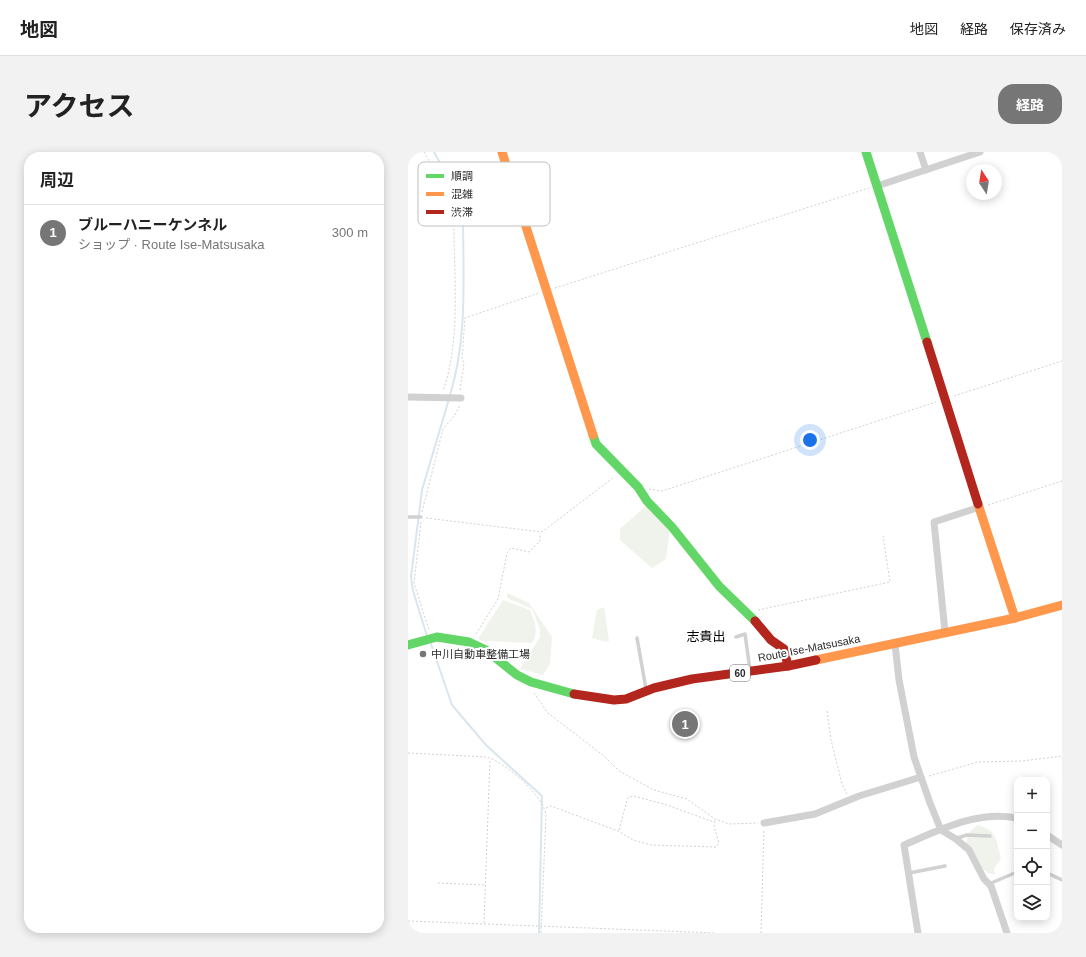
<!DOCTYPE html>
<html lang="ja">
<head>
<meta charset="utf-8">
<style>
	:root { --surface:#fff; --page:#f2f2f2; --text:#222; --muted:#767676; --line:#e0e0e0; --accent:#767676 }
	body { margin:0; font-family:Helvetica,"Noto Sans JP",sans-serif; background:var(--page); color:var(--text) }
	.controls { position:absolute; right:12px; bottom:12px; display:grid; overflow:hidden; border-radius:8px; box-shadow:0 2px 10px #0003 }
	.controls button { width:36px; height:36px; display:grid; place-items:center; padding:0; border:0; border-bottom:1px solid var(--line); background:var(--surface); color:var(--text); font:20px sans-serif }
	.compass { position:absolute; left:558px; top:12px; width:36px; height:36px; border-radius:50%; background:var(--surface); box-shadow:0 2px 10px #0003; rotate:348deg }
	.you { position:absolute; left:402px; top:288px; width:14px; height:14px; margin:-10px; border:3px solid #fff; border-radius:50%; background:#1a73e8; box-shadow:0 0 0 6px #1a73e833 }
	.badge { display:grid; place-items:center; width:26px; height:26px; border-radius:50%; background:var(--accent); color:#fff; font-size:13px; font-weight:700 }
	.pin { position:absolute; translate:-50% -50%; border:2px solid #fff; box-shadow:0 1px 4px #0006 }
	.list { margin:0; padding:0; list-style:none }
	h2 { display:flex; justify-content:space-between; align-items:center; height:52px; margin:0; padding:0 16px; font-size:17px }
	h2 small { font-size:13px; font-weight:400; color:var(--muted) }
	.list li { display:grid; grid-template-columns:26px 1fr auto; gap:12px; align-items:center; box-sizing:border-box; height:56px; padding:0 16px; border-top:1px solid var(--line) }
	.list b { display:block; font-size:15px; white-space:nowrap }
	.list p { margin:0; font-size:13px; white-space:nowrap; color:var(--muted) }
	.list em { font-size:13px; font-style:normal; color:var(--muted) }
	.icon { flex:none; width:22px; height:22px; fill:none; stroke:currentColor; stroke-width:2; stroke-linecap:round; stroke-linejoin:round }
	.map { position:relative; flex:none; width:654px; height:781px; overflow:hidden; border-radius:16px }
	header { display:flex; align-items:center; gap:24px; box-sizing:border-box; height:56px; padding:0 20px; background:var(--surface); border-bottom:1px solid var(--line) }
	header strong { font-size:19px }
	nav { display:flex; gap:22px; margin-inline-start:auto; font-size:14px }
	.intro { display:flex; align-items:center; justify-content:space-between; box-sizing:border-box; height:96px; padding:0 24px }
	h1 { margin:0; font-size:28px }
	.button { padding:10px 18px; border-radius:16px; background:var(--accent); color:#fff; font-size:14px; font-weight:700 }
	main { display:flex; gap:24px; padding:0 24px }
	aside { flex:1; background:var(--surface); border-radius:16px; box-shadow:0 2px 10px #0003 }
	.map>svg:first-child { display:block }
	.green { fill:#f0f3eb }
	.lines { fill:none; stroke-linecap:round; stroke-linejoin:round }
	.stream { stroke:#d8e7ef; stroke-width:2 }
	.path { stroke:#d1d1d1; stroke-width:1; stroke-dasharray:2 2; stroke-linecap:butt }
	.lane { stroke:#d1d1d1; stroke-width:3.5 }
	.street { stroke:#d1d1d1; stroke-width:7 }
	.fast { stroke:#63d668; stroke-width:9 }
	.slow { stroke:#ff974d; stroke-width:9 }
	.jam { stroke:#b3261e; stroke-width:9 }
	.poi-dot { fill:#767676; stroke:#fff; stroke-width:1.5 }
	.labels { text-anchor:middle; stroke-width:4; stroke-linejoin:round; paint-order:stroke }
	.shield { fill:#fff; stroke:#6b6b6b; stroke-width:1 }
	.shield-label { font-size:10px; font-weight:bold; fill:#2c2c2c }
	.street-label { font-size:11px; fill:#2c2c2c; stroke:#fff }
	.poi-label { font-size:11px; fill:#2c2c2c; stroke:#fff; text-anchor:start }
	.quarter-label { font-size:13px; fill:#000; stroke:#fff }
	.key { fill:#fff; stroke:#c0c0c0; stroke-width:1 }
	.key-label { font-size:11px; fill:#2c2c2c }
</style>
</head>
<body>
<header>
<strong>地図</strong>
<nav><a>地図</a><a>経路</a><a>保存済み</a></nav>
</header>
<div class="intro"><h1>アクセス</h1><a class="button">経路</a></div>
<main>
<aside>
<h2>周辺<small></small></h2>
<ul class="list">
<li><span class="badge">1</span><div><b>ブルーハニーケンネル</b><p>ショップ · Route Ise-Matsusaka</p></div><em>300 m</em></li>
</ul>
</aside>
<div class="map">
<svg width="654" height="781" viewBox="0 0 654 781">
	<rect width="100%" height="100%" fill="#fff"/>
	<!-- green -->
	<g class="green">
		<path d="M 238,354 L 262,376 L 258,407 L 244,416 L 212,388 L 212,377 Z"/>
		<path d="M 99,441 L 121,451 L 144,485 L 142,512 L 135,523 L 112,517 L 132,485 L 132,477 L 124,457 L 99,446 Z"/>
		<path d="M 95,448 L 122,458 C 127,471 131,479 124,491 L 80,489 L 77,490 L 70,487 Z"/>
		<path d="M 196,455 L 201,489 L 198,490 L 184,486 L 189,458 Z"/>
		<path d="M 570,673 C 590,679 588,688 593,707 L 586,716 L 587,723 C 568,719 570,703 558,691 L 561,680 Z"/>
	</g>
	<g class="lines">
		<!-- stream -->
		<g class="stream">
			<path d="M 26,0 L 51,45 L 55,62 C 55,122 60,185 42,243"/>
			<path d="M 19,484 L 5,439 L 3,425 L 14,338 L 41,247"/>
			<path d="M 23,492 L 44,553 L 78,593 L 134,644 L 131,781"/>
		</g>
		<!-- path -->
		<g class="path">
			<path d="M 16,0 L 43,48 L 46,61 C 45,118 54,185 35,239"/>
			<path d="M 147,136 L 461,36"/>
			<path d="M 52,238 L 56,211 L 54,206 L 57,166 L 131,141"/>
			<path d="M 546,244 L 654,209"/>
			<path d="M 241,337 L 254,339 L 528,250"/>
			<path d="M 580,353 L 654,329"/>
			<path d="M 14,360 L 35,277 L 47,263 L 52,253"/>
			<path d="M 18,366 L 134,380 L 206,325"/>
			<path d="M 13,370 L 6,431 L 21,478"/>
			<path d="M 350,458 L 482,430 L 475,384"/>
			<path d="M 68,482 L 90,447 L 99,401 L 103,396 L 121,400 L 132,389 L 132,381"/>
			<path d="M 126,541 L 140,561 L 196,604 L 211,619 L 246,638 L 279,647 L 307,667 L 321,672 L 350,671"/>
			<path d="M 419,559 L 423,588 L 434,632 L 439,642"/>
			<path d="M 0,601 L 79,605 C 99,612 135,643 138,663 L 133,781"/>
			<path d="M 521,624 L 570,610 L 614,609 L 654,604"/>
			<path d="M 138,656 L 143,654 L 210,679 L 225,688 L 243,693 L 308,695 L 311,691 L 306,674 L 307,667"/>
			<path d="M 211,678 L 219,648 L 221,645 L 225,644 L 256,652 L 306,670"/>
			<path d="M 30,731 L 78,733"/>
			<path d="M 0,769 L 307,781"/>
			<path d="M 76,771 L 82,607"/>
			<path d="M 353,781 L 356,677"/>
		</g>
		<!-- lane -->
		<g class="lane">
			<path d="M 0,365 L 13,365"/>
			<path d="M 328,485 L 337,482 L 342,518"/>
			<path d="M 229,486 L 238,537"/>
			<path d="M 549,686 L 559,683 L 582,684"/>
			<path d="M 501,721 L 537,714"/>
			<path d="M 639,721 L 654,728"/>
			<path d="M 581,732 L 609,720"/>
		</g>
		<!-- street -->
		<g class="street">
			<path d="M 512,0 L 518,18"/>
			<path d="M 469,34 L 572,0"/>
			<path d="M 0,245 L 53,246"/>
			<path d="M 537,480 L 526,370 L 572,355"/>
			<path d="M 487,492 L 491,528 L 506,605 L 522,651 L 533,678 L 548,687 L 561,698 L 576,727 L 583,734 L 599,781"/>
			<path d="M 356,671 L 407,662 L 451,644 L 513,625"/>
			<path d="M 639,683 L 654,693"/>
			<path d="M 510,781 L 496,693 C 531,678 570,658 609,666"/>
		</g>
		<!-- fast -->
		<g class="fast">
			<path d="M 458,0 L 519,190"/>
			<path d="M 185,283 L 188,292 L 230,335 L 239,349 L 264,375 L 311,434 L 347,469"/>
			<path d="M 0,493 L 29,485 L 61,490 L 78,498 L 109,523 L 123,530 L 166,542"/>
		</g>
		<!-- slow -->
		<g class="slow">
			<path d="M 94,0 L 185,283"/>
			<path d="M 570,352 L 607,466"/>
			<path d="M 408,508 L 607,466 L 654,453"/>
		</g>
		<!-- jam -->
		<g class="jam">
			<path d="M 519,190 L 570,352"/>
			<path d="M 347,469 L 363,488 L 376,497 L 380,514"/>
			<path d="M 166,542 L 206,548 L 218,547 L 246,536 L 284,527 L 380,514 L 408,508"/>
		</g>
	</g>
	<!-- markers -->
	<circle class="poi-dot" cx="15" cy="502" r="4"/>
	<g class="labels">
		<!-- shield labels -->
		<rect class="shield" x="322" y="513" width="20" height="16" rx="3"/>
		<g class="shield-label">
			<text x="332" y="525">60</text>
		</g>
		<!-- street labels -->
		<g class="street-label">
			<text transform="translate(401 496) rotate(-11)" y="4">Route Ise-Matsusaka</text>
		</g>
		<!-- poi labels -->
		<g class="poi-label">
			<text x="23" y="506">中川自動車整備工場</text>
		</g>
		<!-- quarter labels -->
		<g class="quarter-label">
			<text x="298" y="489">志貴出</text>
		</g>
	</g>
	<!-- legend -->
	<rect x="10" y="10" width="132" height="64" rx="6" class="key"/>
	<rect x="18" y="22" width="18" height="4" fill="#63d668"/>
	<rect x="18" y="40" width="18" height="4" fill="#ff974d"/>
	<rect x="18" y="58" width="18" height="4" fill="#b3261e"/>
	<g class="key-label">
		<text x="43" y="28">順調</text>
		<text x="43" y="46">混雑</text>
		<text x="43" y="64">渋滞</text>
	</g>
</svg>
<div class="controls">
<button>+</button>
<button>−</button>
<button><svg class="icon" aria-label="locate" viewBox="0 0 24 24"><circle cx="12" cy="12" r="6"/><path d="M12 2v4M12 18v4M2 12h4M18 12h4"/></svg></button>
<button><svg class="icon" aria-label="layers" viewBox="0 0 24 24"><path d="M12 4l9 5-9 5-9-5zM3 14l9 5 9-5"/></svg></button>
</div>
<svg class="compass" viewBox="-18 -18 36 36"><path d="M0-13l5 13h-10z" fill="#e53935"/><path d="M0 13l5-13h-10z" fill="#767676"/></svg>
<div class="you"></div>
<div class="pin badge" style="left:277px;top:572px">1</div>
</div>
</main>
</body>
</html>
